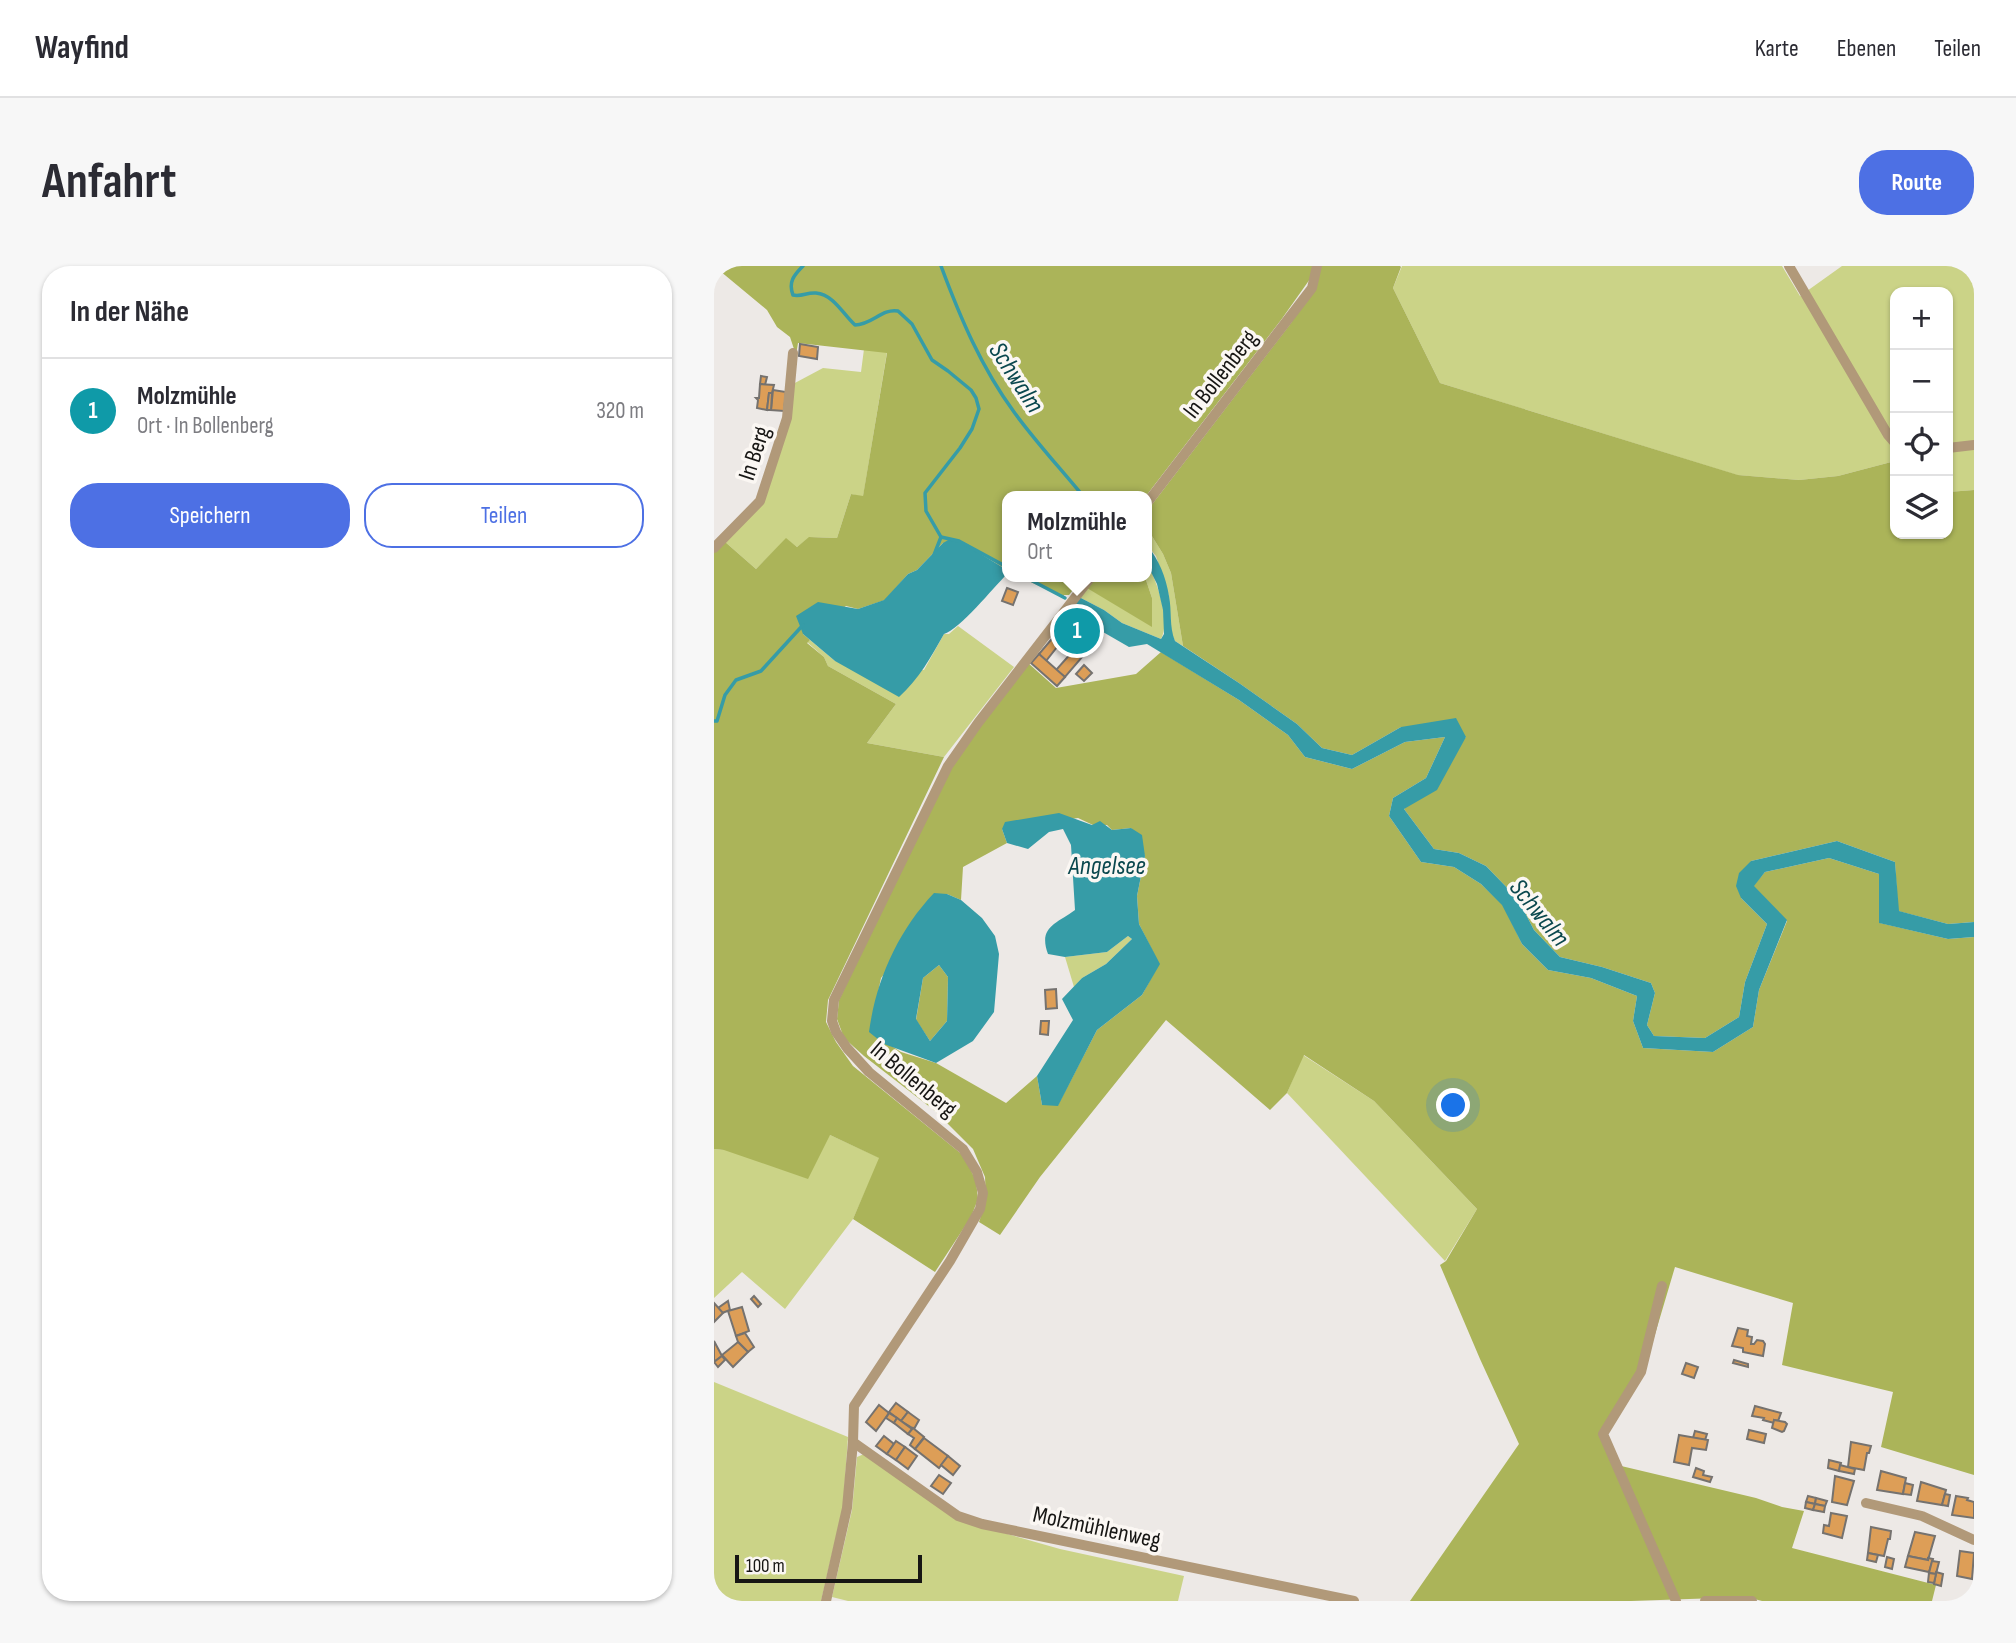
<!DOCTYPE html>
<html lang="de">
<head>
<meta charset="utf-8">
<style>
	:root { --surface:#fff; --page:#f7f7f7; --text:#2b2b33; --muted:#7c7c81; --line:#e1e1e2; --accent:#4d70e4 }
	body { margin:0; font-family:"Sofia Sans Condensed",sans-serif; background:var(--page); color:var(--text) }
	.controls { position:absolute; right:21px; top:21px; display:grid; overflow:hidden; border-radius:14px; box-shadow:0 2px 5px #0004 }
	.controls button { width:63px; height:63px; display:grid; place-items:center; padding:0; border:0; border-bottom:2px solid var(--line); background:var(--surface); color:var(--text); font:35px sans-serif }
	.scale { position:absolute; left:21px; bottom:18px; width:187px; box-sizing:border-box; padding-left:7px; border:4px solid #171614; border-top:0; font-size:19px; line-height:24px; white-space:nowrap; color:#171614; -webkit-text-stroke:5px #fbf7f3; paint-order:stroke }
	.you { position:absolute; left:740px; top:840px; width:24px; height:24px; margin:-18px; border:5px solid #fff; border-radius:50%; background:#1a73e8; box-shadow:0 0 0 10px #1a73e833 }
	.badge { display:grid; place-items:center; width:46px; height:46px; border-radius:50%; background:var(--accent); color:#fff; font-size:23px; font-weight:700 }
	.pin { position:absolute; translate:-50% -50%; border:4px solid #fff; box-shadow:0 2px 7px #0006 }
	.popup { position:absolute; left:288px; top:225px; width:150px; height:91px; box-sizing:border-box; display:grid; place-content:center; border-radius:14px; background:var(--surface); filter:drop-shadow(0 2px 5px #0005); font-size:23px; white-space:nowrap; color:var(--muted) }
	.popup b { font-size:26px; color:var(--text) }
	.popup::after { content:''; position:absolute; left:50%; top:100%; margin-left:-14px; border:14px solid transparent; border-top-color:var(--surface) }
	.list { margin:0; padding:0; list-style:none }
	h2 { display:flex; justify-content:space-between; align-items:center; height:91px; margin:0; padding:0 28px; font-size:30px }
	h2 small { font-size:23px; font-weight:400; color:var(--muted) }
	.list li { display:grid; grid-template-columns:46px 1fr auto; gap:21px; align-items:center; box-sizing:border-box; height:105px; padding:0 28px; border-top:2px solid var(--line) }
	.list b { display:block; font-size:26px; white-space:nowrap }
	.list p { margin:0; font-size:23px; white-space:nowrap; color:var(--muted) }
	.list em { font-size:23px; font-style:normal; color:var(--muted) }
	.actions { display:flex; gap:14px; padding:21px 28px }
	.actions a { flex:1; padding:16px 0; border:2px solid var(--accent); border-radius:28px; text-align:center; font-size:24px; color:var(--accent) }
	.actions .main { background:var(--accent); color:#fff }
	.icon { flex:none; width:38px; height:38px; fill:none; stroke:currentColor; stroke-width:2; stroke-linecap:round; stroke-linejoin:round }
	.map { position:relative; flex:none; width:1260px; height:1335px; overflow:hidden; border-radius:28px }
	header { display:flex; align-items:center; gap:42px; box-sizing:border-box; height:98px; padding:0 35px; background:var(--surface); border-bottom:2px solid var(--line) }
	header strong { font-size:33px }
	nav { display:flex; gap:38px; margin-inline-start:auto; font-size:24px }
	.intro { display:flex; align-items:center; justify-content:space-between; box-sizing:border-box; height:168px; padding:0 42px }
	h1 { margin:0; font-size:49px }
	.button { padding:18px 32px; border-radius:28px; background:var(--accent); color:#fff; font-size:24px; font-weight:700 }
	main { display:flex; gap:42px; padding:0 42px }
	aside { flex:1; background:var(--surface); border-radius:28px; box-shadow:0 2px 5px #0004 }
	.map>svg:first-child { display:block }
	.green { fill:#cbd387 }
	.forest { fill:#abb459; fill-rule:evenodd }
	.water { fill:#369ca7; fill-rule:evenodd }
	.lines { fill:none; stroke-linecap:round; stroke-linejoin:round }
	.stream { stroke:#369ca7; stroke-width:3.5 }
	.building { fill:#dd9e57; stroke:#75726f; stroke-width:2 }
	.minor { stroke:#b19979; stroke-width:10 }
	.labels { text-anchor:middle; stroke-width:7; stroke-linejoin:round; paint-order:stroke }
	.street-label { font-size:24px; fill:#171614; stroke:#fbf7f3 }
	.water-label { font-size:26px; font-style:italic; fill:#0b484e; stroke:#fbf7f3 }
</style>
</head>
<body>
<header>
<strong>Wayfind</strong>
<nav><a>Karte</a><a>Ebenen</a><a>Teilen</a></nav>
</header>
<div class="intro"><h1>Anfahrt</h1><a class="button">Route</a></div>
<main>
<aside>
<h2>In der Nähe<small></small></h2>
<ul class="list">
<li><span class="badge" style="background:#0f9aa8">1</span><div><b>Molzmühle</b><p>Ort · In Bollenberg</p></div><em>320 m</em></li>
</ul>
<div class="actions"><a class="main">Speichern</a><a>Teilen</a></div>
</aside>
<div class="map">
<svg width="1260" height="1335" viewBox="0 0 1260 1335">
	<rect width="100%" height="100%" fill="#ede9e6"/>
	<!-- green -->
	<g class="green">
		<path d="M 688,0 L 1068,0 L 1086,30 L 1128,0 L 1260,0 L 1260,224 L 1234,226 L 1234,26 L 1181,26 L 1181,195 L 1124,210 L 1085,214 L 1023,209 L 726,117 L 679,22 Z"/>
		<path d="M 150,83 L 173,86 L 149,231 L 137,228 L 123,272 L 96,271 L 83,281 L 72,273 L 42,303 L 10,275 L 49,238 L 79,118 L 109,102 L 147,106 Z"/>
		<path d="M 433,262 L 449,288 L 457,307 L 469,380 L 461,375 L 457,366 L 455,330 L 442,290 L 433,279 Z"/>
		<path d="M 433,298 C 443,314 457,356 447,373 L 408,357 L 390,344 L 365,331 L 373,322 L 438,332 L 431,311 L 433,311 Z"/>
		<path d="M 244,360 L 300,401 L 230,491 L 153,477 L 182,438 L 114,400 L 110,391 L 93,376 L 96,374 L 121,395 L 210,404 L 230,368 L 235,368 Z"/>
		<path d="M 414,670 L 418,673 L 392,698 L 368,712 L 360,721 L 351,691 L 393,686 Z"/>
		<path d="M 589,789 L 660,835 L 763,943 L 731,995 L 573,827 Z"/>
		<path d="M 116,869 L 166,892 L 139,953 L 71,1043 L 28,1006 L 0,1032 L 0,883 L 10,884 Z"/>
		<path d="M 0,1116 L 134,1171 L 129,1241 L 107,1335 L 0,1335 Z"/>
		<path d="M 150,1188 L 241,1253 L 346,1283 L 470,1310 L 464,1335 L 134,1335 L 118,1331 L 138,1244 L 143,1191 Z"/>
	</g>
	<!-- forest -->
	<g class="forest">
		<path d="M 0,0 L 600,0 L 596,13 L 567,54 L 432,230 L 293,230 L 293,304 L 247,276 L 229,277 L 203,304 L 194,308 L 171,334 L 144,343 L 132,340 L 89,368 L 96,374 L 93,377 L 110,391 L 114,400 L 182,438 L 153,477 L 230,491 L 114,734 L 112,756 L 122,776 L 139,800 L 250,890 L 262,915 L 264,933 L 257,951 L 221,1006 L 139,953 L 165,892 L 116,869 L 94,913 L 10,884 L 0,883 L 0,285 L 10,275 L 42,303 L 72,272 L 83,281 L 95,271 L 123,272 L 137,228 L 149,230 L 173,87 L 84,77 L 82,89 L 76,71 L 63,61 L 53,44 Z"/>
		<path d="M 607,0 L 686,0 L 687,1 L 679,22 L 726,117 L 1024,209 L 1085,214 L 1124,210 L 1181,195 L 1181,268 L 1234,268 L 1234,226 L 1260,224 L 1260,656 L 1234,658 L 1184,645 L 1181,596 L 1123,575 L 1037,595 L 1027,632 L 1053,658 L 1031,716 L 1025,751 L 991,772 L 940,770 L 933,759 L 941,727 L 937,717 L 888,701 L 846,691 L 820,664 L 804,633 L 772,600 L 745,587 L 720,583 L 690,543 L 752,471 L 687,461 L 638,489 L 608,482 L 583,458 L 525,417 L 469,380 L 457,307 L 449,288 L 433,262 L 433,245 L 577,57 Z"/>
		<path d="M 306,311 L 369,311 L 355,329 L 350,329 L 349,331 Z"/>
		<path d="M 382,311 L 431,311 L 438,332 L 438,361 L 373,322 Z"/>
		<path d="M 447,386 L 525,434 L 574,469 L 591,491 L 638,503 L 691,476 L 731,471 L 712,512 L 679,532 L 675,550 L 707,596 L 740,601 L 767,618 L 789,639 L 808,678 L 834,704 L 877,712 L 923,730 L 919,755 L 929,782 L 999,786 L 1039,761 L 1045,724 L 1073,655 L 1039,620 L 1051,606 L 1115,592 L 1165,608 L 1166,657 L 1234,673 L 1260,671 L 1260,1209 L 1167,1181 L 1179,1126 L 1068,1099 L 1079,1037 L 961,1001 L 931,1102 L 891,1168 L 903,1199 L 1042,1232 L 1068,1241 L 1090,1245 L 1078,1282 L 1222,1319 L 1218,1335 L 1048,1335 L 1033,1331 L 917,1335 L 696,1335 L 805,1178 L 766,1093 L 726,999 L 732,995 L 763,943 L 660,835 L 590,789 L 573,827 L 556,844 L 452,754 L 326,911 L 286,969 L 265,956 L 272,935 L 271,911 L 259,883 L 221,845 L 150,790 L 130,772 L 123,753 L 125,734 L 236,501 L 314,397 L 342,422 L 422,408 ZM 364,552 L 379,559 L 393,559 L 398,564 L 417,562 L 431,590 L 423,630 L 425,658 L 445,698 L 428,729 L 383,764 L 344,839 L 328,839 L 323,810 L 292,837 L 222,797 L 187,786 L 156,766 L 167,712 L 233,628 L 247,634 L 249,601 L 293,577 L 288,563 Z"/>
		<path d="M 225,699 L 234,711 L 233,755 L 216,775 L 202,754 L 209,712 Z"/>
	</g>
	<!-- water -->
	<g class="water">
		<path d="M 236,273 L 247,276 L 293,304 L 293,308 C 280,321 245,364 230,368 C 217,391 205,413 185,431 L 121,395 L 89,368 L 82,350 L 104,336 L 144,343 L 170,334 L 194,308 L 203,304 L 229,277 Z"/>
		<path d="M 433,279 C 445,294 452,311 455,330 C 458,345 455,360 461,375 L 525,417 L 583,458 L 608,482 L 638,489 L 687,461 L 742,452 L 752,471 L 723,524 L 690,543 L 720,583 L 745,587 L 772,600 L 804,633 L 820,664 L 846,691 L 888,701 L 937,717 L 941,727 L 933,759 L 940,770 L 991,772 L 1025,751 L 1031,716 L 1053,658 L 1027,632 L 1022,620 L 1025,607 L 1037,595 L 1123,575 L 1181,596 L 1185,645 L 1234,658 L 1260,656 L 1260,671 L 1234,673 L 1165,657 L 1165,608 L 1115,592 L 1051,606 L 1040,620 L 1073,654 L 1045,724 L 1039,761 L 999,786 L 929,782 L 919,755 L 923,730 L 877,712 L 834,704 L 808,678 L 788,639 L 767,618 L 740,601 L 707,596 L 675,550 L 679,532 L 712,512 L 731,471 L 691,476 L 638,503 L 591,491 L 574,469 L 525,434 L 433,378 L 415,381 L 389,366 L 388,356 L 357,340 L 365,331 L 390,344 L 408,357 L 447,373 L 450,368 L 449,344 L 443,318 L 433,298 Z"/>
		<path d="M 345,547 L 378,559 L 386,555 L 398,564 L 417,562 L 428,569 L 431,590 L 423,630 L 425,658 L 446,698 L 428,729 L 383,764 L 344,840 L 328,839 L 323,810 L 359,754 L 348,733 L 368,712 L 392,698 L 418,673 L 414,670 L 393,686 L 351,691 L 334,688 C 324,661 342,658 361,644 L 357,579 L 349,563 L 335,566 L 314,583 L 293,577 L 288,563 L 291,556 Z"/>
		<path d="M 220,627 L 233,628 L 247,634 L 268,652 L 281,670 L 285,688 L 280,746 L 259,775 L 222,797 L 170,778 L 155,766 C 162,714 184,665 220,627 ZM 225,699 L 234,711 L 233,755 L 216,775 L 202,753 L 209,712 Z"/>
	</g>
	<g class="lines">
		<!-- stream -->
		<g class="stream">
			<path d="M 89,0 C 80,9 74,16 79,29 C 88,31 93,26 102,27 C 120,29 128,47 141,59 C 158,59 168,42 184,45 L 198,58 L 218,94 L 234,105 L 257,124 L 262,132 L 265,143 L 258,163 L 246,182 L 211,227 L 212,245 L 227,271"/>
			<path d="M 227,0 C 246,51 267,101 300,146 C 321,175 346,202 369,230"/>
			<path d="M 220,289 L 227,271 L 245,275 L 293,301"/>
			<path d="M 311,311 L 351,332"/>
			<path d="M 0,455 L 3,455 L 11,429 L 22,414 L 47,405 L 89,359"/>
		</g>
	</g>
	<!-- building -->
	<g class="building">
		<path d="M 86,78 L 104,81 L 103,93 L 85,90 Z"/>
		<path d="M 47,110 L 53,111 L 51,119 L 46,118 Z"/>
		<path d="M 46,118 L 60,119 L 58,127 L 55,127 L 53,144 L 43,142 L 44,134 L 42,132 L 45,132 Z"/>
		<path d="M 59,124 L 72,126 L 70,145 L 57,144 Z"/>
		<path d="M 55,127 L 58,127 L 57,144 L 53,144 Z"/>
		<path d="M 293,322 L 304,326 L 299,339 L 288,335 Z"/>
		<path d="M 360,341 L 367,345 L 360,358 L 353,353 Z"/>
		<path d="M 367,345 L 388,356 L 380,369 L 361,356 Z"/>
		<path d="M 353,352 L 360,358 L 361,356 L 380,369 L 373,379 L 376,382 L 375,383 L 347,362 Z"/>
		<path d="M 347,362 L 360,372 L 351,380 L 347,376 L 332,395 L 325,388 Z"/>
		<path d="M 360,372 L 366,377 L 358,386 L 351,380 Z"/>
		<path d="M 366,377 L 375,383 L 351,411 L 342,404 Z"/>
		<path d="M 325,388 L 351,411 L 343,420 L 317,397 Z"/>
		<path d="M 370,399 L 378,407 L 370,415 L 362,408 Z"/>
		<path d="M 342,723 L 343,742 L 332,743 L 331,724 Z"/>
		<path d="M 327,755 L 335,755 L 334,769 L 326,768 Z"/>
		<path d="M 40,1030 L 47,1038 L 44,1041 L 37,1033 Z"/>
		<path d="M 14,1035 L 16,1044 L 8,1047 L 4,1042 Z"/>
		<path d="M 0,1037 L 9,1047 L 0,1056 Z"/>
		<path d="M 28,1041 L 35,1065 L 22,1070 L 14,1045 Z"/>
		<path d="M 1024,1062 L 1034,1064 L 1033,1070 L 1038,1071 L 1037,1078 L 1040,1078 L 1043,1074 L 1049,1075 L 1051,1078 L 1049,1090 L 1029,1086 L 1029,1082 L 1018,1080 Z"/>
		<path d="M 31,1067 L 40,1081 L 34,1086 L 24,1076 L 22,1070 Z"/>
		<path d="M 0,1075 L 8,1090 L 0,1096 Z"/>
		<path d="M 24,1076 L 34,1086 L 19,1101 L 8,1089 Z"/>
		<path d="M 8,1090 L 11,1094 L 4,1101 L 0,1096 Z"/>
		<path d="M 1020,1094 L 1034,1098 L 1034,1101 L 1019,1097 Z"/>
		<path d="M 972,1097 L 984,1101 L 980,1112 L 968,1108 Z"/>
		<path d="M 182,1137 L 194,1146 L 187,1155 L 175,1146 Z"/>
		<path d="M 165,1139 L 175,1147 L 162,1165 L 152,1156 Z"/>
		<path d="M 1041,1140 L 1067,1147 L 1064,1155 L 1060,1154 L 1060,1157 L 1049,1154 L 1050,1152 L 1038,1150 Z"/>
		<path d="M 194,1146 L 205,1154 L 200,1163 L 187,1155 Z"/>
		<path d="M 175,1147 L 183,1152 L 180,1157 L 172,1152 Z"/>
		<path d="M 183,1152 L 198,1163 L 194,1168 L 180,1157 Z"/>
		<path d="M 1060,1154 L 1071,1156 L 1073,1158 L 1070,1165 L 1068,1166 L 1058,1162 Z"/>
		<path d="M 199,1162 L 210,1171 L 201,1183 L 196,1179 L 200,1172 L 194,1168 Z"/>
		<path d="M 1035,1164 L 1052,1168 L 1050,1177 L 1033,1173 Z"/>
		<path d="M 981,1165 L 993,1168 L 991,1174 L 979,1172 Z"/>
		<path d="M 965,1169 L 994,1174 L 992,1184 L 978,1182 L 975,1199 L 960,1196 Z"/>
		<path d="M 170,1170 L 180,1178 L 173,1188 L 162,1180 Z"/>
		<path d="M 210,1172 L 234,1190 L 225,1202 L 201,1183 Z"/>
		<path d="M 182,1175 L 191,1181 L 182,1194 L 173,1188 Z"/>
		<path d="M 1137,1176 L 1157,1180 L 1155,1187 L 1153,1187 L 1150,1204 L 1134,1201 Z"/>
		<path d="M 191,1181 L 203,1190 L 194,1203 L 182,1194 Z"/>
		<path d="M 234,1190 L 246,1200 L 239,1209 L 227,1199 Z"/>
		<path d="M 1115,1194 L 1127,1197 L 1125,1205 L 1114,1202 Z"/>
		<path d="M 1126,1199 L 1141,1203 L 1140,1208 L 1125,1205 Z"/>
		<path d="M 982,1202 L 990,1205 L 989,1209 L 998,1211 L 996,1216 L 979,1211 Z"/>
		<path d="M 1167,1205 L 1192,1212 L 1189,1228 L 1163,1224 Z"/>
		<path d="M 225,1209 L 237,1217 L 229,1228 L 217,1220 Z"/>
		<path d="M 1121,1210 L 1140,1215 L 1133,1239 L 1118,1236 Z"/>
		<path d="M 1207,1216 L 1232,1224 L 1228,1239 L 1203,1235 Z"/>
		<path d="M 1191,1217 L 1199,1219 L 1197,1229 L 1189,1228 Z"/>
		<path d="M 1231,1228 L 1236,1229 L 1234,1240 L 1228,1239 Z"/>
		<path d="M 1094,1230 L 1102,1232 L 1101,1238 L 1092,1236 Z"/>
		<path d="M 1242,1230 L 1254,1232 L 1253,1234 L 1260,1236 L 1260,1252 L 1238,1249 Z"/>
		<path d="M 1102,1232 L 1113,1235 L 1111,1240 L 1101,1238 Z"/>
		<path d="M 1092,1236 L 1101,1238 L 1099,1244 L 1091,1242 Z"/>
		<path d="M 1101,1238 L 1111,1240 L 1110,1246 L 1099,1244 Z"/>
		<path d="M 1117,1247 L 1133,1250 L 1128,1272 L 1109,1267 L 1110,1259 L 1115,1260 Z"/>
		<path d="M 1157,1261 L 1177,1265 L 1176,1273 L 1174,1273 L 1170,1290 L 1154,1287 Z"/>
		<path d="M 1201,1266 L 1221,1270 L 1214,1294 L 1194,1290 Z"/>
		<path d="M 1246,1285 L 1260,1287 L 1258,1313 L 1243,1310 Z"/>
		<path d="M 1154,1287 L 1164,1289 L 1162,1296 L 1153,1294 Z"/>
		<path d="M 1194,1290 L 1214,1294 L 1214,1292 L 1219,1293 L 1215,1306 L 1191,1301 Z"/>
		<path d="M 1173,1291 L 1180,1293 L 1178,1303 L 1171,1301 Z"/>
		<path d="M 1218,1295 L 1225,1296 L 1222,1308 L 1215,1307 Z"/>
		<path d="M 1222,1306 L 1229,1308 L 1227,1320 L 1220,1318 Z"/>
		<path d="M 1215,1307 L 1222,1308 L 1220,1317 L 1214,1316 Z"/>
	</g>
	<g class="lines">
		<!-- minor -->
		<g class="minor">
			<path d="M 1075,0 L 1174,169 L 1181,177"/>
			<path d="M 1234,182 L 1260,179"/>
			<path d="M 433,237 L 598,22 L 603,0"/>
			<path d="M 0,282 L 46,235 L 73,152 L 79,87"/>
			<path d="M 948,1020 L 927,1106 L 889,1168 L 962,1335"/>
			<path d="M 139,1176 L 244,1250 L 268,1258 L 640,1335"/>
			<path d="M 1152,1237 L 1208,1250 L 1260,1274"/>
			<path d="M 112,1335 L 133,1242 L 139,1176 L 140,1140 L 236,995 L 266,943 L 269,927 L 263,906 L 249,883 L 155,806 L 133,782 L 122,766 L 118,755 L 120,734 L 234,500 L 264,457 L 377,311"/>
			<path d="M 991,1335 L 1038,1335"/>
		</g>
	</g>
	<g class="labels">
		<!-- street labels -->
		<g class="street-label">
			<text transform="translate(506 108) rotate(-52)" y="8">In Bollenberg</text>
			<text transform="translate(40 187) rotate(-72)" y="8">In Berg</text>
			<text transform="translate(200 813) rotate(40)" y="8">In Bollenberg</text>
			<text transform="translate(383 1261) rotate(12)" y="8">Molzmühlenweg</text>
		</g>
		<!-- water labels -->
		<g class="water-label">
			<text transform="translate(303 111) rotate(57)" y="9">Schwalm</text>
			<text x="393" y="608">Angelsee</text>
			<text transform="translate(826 646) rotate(51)" y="9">Schwalm</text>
		</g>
	</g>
</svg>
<div class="controls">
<button>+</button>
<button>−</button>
<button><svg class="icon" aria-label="locate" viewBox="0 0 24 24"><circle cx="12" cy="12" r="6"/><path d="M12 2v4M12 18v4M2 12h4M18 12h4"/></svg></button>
<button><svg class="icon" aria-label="layers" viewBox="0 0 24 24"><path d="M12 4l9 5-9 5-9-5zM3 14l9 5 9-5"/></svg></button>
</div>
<div class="scale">100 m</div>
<div class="you"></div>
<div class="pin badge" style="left:363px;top:365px;background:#0f9aa8">1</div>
<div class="popup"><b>Molzmühle</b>Ort</div>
</div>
</main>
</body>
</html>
